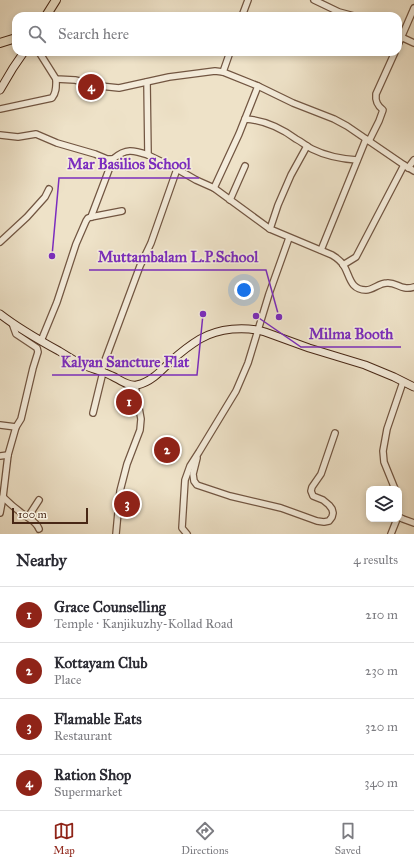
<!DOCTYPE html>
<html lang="en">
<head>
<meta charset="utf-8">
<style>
	:root { --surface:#fff; --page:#f2f2f3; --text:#2b2b33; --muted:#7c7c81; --line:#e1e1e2; --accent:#8f2418 }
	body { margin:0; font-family:"IM FELL Great Primer",serif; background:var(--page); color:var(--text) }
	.controls { position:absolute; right:12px; bottom:12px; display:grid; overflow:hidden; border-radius:8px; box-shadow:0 2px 6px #0003 }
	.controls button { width:36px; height:36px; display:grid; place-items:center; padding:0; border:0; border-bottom:1px solid var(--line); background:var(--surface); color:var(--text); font:20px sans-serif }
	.scale { position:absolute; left:12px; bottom:10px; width:76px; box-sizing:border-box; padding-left:4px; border:2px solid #482715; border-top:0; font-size:11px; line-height:14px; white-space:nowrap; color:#482715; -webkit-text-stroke:3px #f4ecdb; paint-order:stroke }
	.you { position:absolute; left:244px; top:290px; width:14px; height:14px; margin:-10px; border:3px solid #fff; border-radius:50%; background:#1a73e8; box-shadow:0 0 0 6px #1a73e833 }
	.badge { display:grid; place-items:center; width:26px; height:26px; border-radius:50%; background:var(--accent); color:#fff; font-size:13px; font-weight:700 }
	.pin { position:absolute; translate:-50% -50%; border:2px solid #fff; box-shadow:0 1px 4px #0006 }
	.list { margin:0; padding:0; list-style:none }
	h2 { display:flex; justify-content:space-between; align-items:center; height:52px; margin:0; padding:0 16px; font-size:17px }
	h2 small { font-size:13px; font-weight:400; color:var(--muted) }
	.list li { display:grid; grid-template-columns:26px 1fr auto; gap:12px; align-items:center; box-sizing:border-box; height:56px; padding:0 16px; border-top:1px solid var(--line) }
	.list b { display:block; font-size:15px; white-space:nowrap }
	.list p { margin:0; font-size:13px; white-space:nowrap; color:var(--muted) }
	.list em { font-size:13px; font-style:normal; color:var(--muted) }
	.icon { flex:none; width:22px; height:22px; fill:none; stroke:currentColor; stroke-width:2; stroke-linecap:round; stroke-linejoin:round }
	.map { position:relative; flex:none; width:414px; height:534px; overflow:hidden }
	.search { position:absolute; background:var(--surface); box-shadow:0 2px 6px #0003; left:12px; right:12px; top:12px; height:44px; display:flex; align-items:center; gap:10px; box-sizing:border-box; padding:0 14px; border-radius:12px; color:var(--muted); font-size:15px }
	.sheet { height:276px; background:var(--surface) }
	nav { display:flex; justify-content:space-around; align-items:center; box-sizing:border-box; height:56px; border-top:1px solid var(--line); background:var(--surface); font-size:11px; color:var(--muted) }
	nav a { display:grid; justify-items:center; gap:2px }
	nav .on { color:var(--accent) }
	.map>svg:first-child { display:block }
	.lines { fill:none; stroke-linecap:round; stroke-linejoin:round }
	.street-casing { stroke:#725642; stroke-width:8 }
	.secondary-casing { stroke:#482715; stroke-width:9 }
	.primary-casing { stroke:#482715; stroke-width:10 }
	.street { stroke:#f4ecdb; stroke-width:5.5 }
	.secondary { stroke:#f4ecdb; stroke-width:7 }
	.primary { stroke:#eee2c8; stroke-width:8 }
	.leader { fill:none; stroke:#7b2cbf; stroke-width:1.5 }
	.callout-dot { fill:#7b2cbf; stroke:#f4ecdb; stroke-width:1.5 }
	.callout-label { font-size:15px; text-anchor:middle; font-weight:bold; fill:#7b2cbf; stroke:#f4ecdb; stroke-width:3.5; stroke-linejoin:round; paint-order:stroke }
</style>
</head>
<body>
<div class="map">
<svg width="414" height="534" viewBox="0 0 414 534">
	<rect width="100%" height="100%" fill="#eee2c8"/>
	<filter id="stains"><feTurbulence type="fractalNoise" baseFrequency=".005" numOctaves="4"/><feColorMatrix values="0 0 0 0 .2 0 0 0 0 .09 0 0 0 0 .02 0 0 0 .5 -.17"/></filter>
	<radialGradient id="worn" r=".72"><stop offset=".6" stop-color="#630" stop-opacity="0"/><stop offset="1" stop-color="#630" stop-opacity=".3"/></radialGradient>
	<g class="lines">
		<defs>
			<g id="street">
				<path d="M 314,0 L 339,12 L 354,16"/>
				<path d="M 242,16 L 248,0"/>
				<path d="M 401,37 L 414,43"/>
				<path d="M 398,45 L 414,8"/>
				<path d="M 39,52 L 56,79 L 75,80 L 100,86 L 119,88 L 169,77 L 215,71 L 223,72 L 258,86 L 293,103 L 334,119 L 347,126 L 404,165 L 414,171"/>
				<path d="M 223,72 L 230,52"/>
				<path d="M 147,82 L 148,155 L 177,169 L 196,180 L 214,188 L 270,229 L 332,255 C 337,258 341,261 344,266 C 350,276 350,290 366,290 C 373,290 379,283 387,283 C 397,282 401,291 414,287"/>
				<path d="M 0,109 L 52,98 C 57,92 56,85 56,79"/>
				<path d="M 245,119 C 263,120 281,128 296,139 C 302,142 306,146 312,149 C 326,156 342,159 357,160"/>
				<path d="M 0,135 L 18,137 L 36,134 L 57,143 L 95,154 L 107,159 L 113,159 C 126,148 133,150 148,155"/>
				<path d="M 369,141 L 379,121 L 383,110 C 378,106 375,102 376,94 L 395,52"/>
				<path d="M 408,168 L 414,160"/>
				<path d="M 214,188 L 239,134 L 258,86"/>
				<path d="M 230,200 L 245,166"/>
				<path d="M 91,217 L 113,159"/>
				<path d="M 270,229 L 278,205 L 291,175 L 307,146"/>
				<path d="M 0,242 L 27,217 L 45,197 L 49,189"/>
				<path d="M 321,250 L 366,139"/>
				<path d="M 343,265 L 356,257 L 404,165"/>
				<path d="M 41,341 L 57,302 L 76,244 L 86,221 L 88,218 L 91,217 L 122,211"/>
				<path d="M 101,371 L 140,266 L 151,243 L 177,169"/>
				<path d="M 93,413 L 103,372"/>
				<path d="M 0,425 L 16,427"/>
				<path d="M 0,456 L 8,455"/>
				<path d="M 197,458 L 193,474 L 194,481 L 197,485 L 230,496 L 281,508 L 317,521 L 324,522 L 329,521 L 332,517 L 333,513 L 332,509 L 329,505 L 323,500 L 313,496 L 311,491 L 312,487 L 321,474 L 335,433"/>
				<path d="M 395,489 L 384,462 L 383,451 L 387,429 L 403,382"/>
				<path d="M 3,497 C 9,503 16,509 23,514 C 29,519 36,521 39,529"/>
				<path d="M 0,513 L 3,497 L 8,455 L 16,427 L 21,419 L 33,368 L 38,352 L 37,348 L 16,334 L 12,323"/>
				<path d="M 28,517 L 39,500"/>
				<path d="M 399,517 L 403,519 L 414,523"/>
				<path d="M 116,534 L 120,491 L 127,464 L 140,430 L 141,419 L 135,386"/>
				<path d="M 187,534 L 182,528 L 185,480 L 190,466 L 199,452 L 236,391 L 248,363 L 269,294 L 289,238"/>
				<path d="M 391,534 L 397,519"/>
			</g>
			<g id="secondary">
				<path d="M 0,90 L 13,68 L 24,52"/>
				<path d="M 0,314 C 18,328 39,340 59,351 C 67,356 75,361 83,365 C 92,369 102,371 112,376 C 119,379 128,387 137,385 C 151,382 161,371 171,361 C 180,353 190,345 200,339 C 219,328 245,326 265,332 L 309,348 L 365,365 L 394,377 L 414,387"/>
			</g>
			<g id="primary">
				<path d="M 46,16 L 56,0"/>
				<path d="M 0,43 L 16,38"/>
			</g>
		</defs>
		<!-- street casing -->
		<use href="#street" class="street-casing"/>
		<!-- secondary casing -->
		<use href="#secondary" class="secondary-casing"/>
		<!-- primary casing -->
		<use href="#primary" class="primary-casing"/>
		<!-- street -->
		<use href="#street" class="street"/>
		<!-- secondary -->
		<use href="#secondary" class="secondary"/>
		<!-- primary -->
		<use href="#primary" class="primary"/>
	</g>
	<!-- callouts -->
	<path class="leader" d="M52 256L59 178H199M279 317L266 270H89M256 316L301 347H401M203 314L197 375H52"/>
	<g class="callout-dot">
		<circle cx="52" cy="256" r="4"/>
		<circle cx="279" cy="317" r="4"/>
		<circle cx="256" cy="316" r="4"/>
		<circle cx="203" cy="314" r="4"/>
	</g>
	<g class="callout-label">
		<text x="129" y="169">Mar Basilios School</text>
		<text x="178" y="262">Muttambalam L.P.School</text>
		<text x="351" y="339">Milma Booth</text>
		<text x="125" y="367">Kalyan Sancture Flat</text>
	</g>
	<rect width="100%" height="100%" filter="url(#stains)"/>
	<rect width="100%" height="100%" fill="url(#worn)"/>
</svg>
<div class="controls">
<button><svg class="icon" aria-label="layers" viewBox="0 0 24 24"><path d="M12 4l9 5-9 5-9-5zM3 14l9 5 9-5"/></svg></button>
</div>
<div class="scale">100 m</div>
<div class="you"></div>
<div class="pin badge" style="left:129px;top:402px">1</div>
<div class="pin badge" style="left:167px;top:450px">2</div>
<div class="pin badge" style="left:127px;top:504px">3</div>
<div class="pin badge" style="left:91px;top:87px">4</div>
<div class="search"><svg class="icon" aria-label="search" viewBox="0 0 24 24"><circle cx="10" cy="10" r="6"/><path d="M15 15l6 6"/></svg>Search here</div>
</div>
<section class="sheet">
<h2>Nearby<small>4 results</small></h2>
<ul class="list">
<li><span class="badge">1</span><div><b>Grace Counselling</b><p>Temple · Kanjikuzhy-Kollad Road</p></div><em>210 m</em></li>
<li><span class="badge">2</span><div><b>Kottayam Club</b><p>Place</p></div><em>230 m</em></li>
<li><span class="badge">3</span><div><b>Flamable Eats</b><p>Restaurant</p></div><em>320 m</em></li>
<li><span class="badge">4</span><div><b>Ration Shop</b><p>Supermarket</p></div><em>340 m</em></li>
</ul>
</section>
<nav>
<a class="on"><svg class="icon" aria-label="map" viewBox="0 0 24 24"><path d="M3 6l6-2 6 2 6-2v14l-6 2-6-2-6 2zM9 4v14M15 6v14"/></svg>Map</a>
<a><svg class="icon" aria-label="directions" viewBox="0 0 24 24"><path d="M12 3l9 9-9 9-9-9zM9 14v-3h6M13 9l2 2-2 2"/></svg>Directions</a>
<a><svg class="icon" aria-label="saved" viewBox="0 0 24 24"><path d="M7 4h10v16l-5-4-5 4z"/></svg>Saved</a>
</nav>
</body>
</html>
